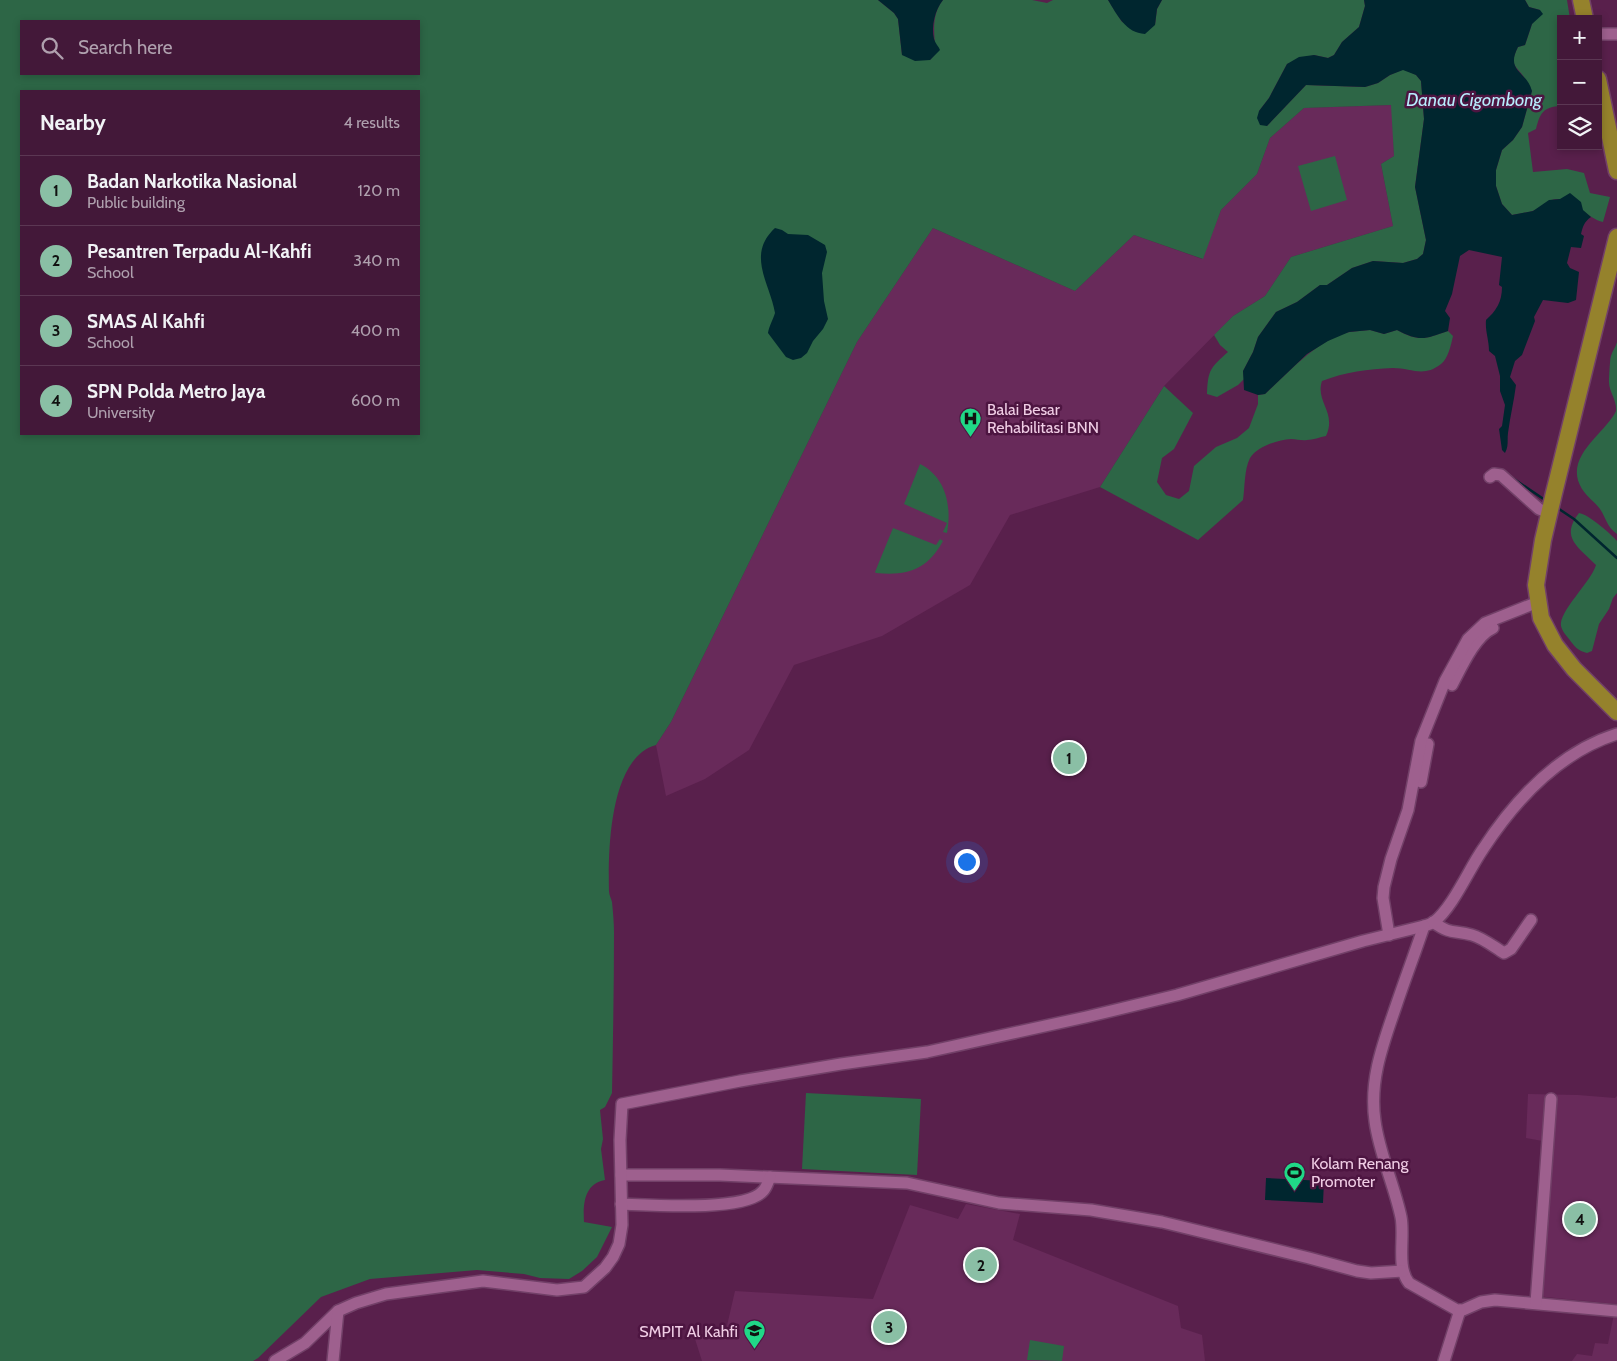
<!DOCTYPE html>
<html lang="en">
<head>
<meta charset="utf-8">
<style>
	:root { --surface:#431839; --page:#4d2544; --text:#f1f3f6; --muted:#afa0ae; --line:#5b3753; --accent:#8abfa5 }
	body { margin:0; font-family:Cabin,sans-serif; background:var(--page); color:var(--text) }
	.controls { position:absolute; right:15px; top:15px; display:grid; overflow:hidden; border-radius:0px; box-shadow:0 2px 8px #0003 }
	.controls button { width:45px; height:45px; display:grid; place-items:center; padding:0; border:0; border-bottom:1px solid var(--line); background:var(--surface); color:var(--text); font:25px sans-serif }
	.you { position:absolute; left:966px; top:861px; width:18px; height:18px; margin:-12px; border:4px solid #fff; border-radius:50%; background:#1a73e8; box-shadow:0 0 0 8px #1a73e833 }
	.badge { display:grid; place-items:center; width:32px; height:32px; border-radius:50%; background:var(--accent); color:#111; font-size:16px; font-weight:700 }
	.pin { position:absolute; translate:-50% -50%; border:2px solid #fff; box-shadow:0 1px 5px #0006 }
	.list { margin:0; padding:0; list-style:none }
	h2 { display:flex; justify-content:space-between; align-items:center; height:65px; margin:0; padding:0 20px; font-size:21px }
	h2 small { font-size:16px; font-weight:400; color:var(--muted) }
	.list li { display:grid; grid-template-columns:32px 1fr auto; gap:15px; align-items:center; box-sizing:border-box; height:70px; padding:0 20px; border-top:1px solid var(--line) }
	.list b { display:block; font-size:19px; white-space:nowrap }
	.list p { margin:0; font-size:16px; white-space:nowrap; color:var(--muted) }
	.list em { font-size:16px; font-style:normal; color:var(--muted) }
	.icon { flex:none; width:28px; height:28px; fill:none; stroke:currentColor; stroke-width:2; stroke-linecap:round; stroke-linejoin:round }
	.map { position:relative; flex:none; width:1617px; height:1361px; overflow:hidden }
	.search { position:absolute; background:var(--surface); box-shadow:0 2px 8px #0003; left:20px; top:20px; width:400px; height:55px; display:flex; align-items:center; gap:12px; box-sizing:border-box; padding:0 18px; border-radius:0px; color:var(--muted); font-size:19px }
	.panel { position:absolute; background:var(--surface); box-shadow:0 2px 8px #0003; left:20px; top:90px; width:400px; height:345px; border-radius:0px }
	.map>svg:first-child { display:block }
	.built { fill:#682a5a }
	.green { fill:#2d6646; fill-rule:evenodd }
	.water { fill:#00262f }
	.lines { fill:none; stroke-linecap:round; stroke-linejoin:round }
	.stream { stroke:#00262f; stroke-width:2.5 }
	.minor-casing { stroke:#724068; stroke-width:14 }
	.highway-casing { stroke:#724068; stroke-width:19 }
	.minor { stroke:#9e608e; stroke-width:11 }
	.highway { stroke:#95822c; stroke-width:16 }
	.labels { text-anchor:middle; stroke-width:5; stroke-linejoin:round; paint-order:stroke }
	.poi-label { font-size:16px; fill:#f0cde5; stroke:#4d1541; text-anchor:start }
	.water-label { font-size:18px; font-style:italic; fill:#b7edfd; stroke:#4d1541 }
</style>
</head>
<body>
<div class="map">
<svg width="1617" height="1361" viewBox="0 0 1617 1361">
	<rect width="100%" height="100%" fill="#59204c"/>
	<!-- built -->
	<g class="built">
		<path d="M 1392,105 L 1394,156 L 1381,164 L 1393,226 L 1291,257 L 1265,296 L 1233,316 L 1164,386 L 1100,487 L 1010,515 L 970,585 L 882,636 L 794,665 L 749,750 L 705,779 L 666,796 L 656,745 L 671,722 L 857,342 L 933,228 L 1075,291 L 1134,235 L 1202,259 L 1221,210 L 1257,174 L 1270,138 L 1304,108 Z"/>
		<path d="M 1528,1094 L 1578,1095 L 1615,1098 L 1617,1096 L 1617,1361 L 1572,1361 L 1577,1354 L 1592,1356 L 1595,1343 L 1608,1344 L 1616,1304 L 1536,1296 L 1548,1142 L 1526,1138 Z"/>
		<path d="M 966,1204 L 1020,1214 L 1013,1240 L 1178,1306 L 1181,1328 L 1202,1335 L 1205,1361 L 702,1361 L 695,1339 L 726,1330 L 735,1291 L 873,1299 L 910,1205 L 958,1219 Z"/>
	</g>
	<!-- green -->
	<g class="green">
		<path d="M 0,0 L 878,0 L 894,13 L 898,19 L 902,55 L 930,60 L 936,53 C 934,34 931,15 943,0 L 1032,0 L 1047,3 L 1053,0 L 1108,0 L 1122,22 L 1155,25 L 1157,9 L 1162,0 L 1364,0 L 1365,6 L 1359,27 L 1342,42 L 1334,55 L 1328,58 L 1314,55 L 1287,64 L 1269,98 L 1259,111 L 1267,126 L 1306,85 L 1365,87 L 1378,83 L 1390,75 L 1404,69 L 1416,75 L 1421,81 L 1424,119 L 1415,187 L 1426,240 L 1423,254 L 1417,259 L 1403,263 L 1373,261 L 1352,268 L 1327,285 L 1320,285 L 1297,302 L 1276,312 L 1258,337 L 1253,352 L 1243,371 L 1244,379 L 1238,385 L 1217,397 L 1207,394 C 1208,370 1210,368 1228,352 L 1220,345 L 1214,335 L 1233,316 L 1265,296 L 1291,257 L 1393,226 L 1381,164 L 1394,156 L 1391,105 L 1304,108 L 1270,138 L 1257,174 L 1221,210 L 1203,259 L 1134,235 L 1075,291 L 933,228 L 857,342 L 671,722 L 656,745 C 609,758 608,852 609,891 C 609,895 611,898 612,902 C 613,912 614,923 614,933 C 614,986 613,1039 612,1093 L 605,1107 L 600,1110 L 603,1139 L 601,1149 L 605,1180 C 584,1184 583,1204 584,1222 L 612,1227 L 597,1257 L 582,1271 L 569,1279 L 540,1278 L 524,1274 L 477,1270 L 370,1279 L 321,1297 L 258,1358 L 253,1361 L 0,1361 ZM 21,21 L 419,21 L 419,74 L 21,74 ZM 21,91 L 419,91 L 419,434 L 21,434 Z"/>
		<path d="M 1525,0 L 1567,0 L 1570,19 L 1561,19 L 1561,106 C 1543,107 1540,113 1536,129 L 1528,133 L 1533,172 L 1567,169 L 1584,173 L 1590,193 L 1610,197 L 1603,222 C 1588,219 1575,200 1559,199 C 1549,198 1543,206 1535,210 C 1528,213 1519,213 1512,215 L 1502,204 L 1496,186 L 1496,170 L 1502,150 L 1513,140 L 1522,127 L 1532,91 C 1530,88 1528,83 1526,80 C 1517,65 1508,67 1518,47 L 1525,45 L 1532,24 L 1540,10 L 1529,7 Z"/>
		<path d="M 1335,156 L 1347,200 L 1311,211 L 1298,166 Z"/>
		<path d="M 1370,330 L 1384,334 L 1397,330 C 1419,342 1425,339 1448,331 L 1453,336 C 1451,345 1448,359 1441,364 C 1423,378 1412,368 1393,368 C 1368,369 1345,372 1322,381 C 1315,402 1337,412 1326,436 C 1320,437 1313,440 1307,440 C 1302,441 1297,439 1291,439 C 1278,440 1258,446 1250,458 C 1244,470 1245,487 1243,500 L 1198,540 L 1100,487 L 1164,386 L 1193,413 L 1174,449 L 1162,458 L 1157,482 L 1166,495 L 1179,499 L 1189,491 L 1194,466 L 1216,447 L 1237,438 L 1249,428 L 1258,404 L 1258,395 L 1265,394 C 1288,373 1319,338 1350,332 C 1356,331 1363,331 1370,330 Z"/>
		<path d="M 1617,342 L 1617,534 C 1607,527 1606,518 1600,509 C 1595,502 1587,497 1582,489 C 1562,457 1606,433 1616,411 C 1617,400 1609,392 1609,382 C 1609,379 1610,357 1611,356 C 1612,351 1616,347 1617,342 Z"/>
		<path d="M 920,464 C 946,477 952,506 947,533 L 943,532 L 947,523 L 904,504 Z"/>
		<path d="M 1579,513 C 1588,514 1611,534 1617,541 L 1617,593 L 1613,598 L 1609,609 L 1599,624 L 1592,651 L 1587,653 C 1578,651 1574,646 1569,639 C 1566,635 1562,631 1561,626 C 1558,612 1591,582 1596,565 C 1580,548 1559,538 1579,513 Z"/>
		<path d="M 893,528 L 936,545 L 940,539 L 943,541 C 927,570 908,576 876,573 L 875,572 Z"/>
		<path d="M 806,1093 L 921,1099 L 917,1175 L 802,1169 Z"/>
		<path d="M 1030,1340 L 1064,1346 L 1062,1361 L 1027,1360 Z"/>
	</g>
	<!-- water -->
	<g class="water">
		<path d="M 878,0 L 943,0 C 935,10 931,26 934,39 C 935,43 939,47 940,50 L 930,60 L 915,61 L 902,55 L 898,19 L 894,13 Z"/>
		<path d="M 1108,0 L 1162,0 L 1157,9 L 1155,25 L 1145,34 C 1126,33 1117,15 1108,0 Z"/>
		<path d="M 1364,0 L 1525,0 L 1529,7 L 1540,10 L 1543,14 L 1532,24 L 1525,45 L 1518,47 C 1505,72 1527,71 1532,91 L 1522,127 L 1513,140 L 1502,150 L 1496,170 L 1496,186 L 1502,204 L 1512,215 L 1533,211 L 1549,200 L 1560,199 L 1570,193 L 1581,202 L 1583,210 L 1591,217 C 1584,222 1583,226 1581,234 L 1584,236 L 1581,248 L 1571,247 L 1567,263 L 1570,268 L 1579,272 L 1576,300 L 1568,303 L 1543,300 L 1534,317 L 1535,321 L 1522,355 L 1515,361 L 1510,377 L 1516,385 C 1514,401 1510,417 1508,433 C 1507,440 1509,446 1505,453 L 1502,450 L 1499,429 L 1502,426 L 1505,405 L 1500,391 L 1500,376 L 1495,356 L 1489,351 C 1489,340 1485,331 1486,320 C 1496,311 1502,302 1502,287 L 1499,285 L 1502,257 L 1469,250 L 1460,256 L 1452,294 L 1445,311 L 1450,318 L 1448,331 C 1425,339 1420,342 1397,330 L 1384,334 L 1370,330 L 1349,332 L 1328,341 L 1307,354 L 1265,394 L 1258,395 L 1244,390 L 1243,371 L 1253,352 L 1258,337 L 1276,312 L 1297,302 L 1320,285 L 1327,285 L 1352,268 L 1373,261 L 1403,263 L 1417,259 L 1423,254 L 1426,240 L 1415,187 L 1424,119 L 1421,81 L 1416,75 L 1403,70 L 1390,75 L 1378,83 L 1365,87 L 1306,85 L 1267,126 L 1260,125 L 1257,118 L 1259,111 L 1269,98 L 1287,64 L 1299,57 L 1314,55 L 1328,58 L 1334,55 L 1342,42 L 1359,27 L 1365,6 Z"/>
		<path d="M 775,228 L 782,230 L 788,234 L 808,235 L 825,245 L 827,252 L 822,273 L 824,301 L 828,319 L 823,329 L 813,341 L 807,353 L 801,358 L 793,360 L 786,357 L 768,333 C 769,326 773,320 775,313 C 770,283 746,255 775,228 Z"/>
		<path d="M 1266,1178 L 1324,1181 L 1323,1203 L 1265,1200 Z"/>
	</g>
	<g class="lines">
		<!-- stream -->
		<g class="stream">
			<path d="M 1511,477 L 1545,500"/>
			<path d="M 1556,507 L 1574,519 L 1617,558"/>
		</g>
		<defs>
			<g id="minor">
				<path d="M 1598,34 L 1617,34"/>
				<path d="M 1490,477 L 1494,474 L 1501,475 L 1539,509 L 1549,513"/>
				<path d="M 1452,685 C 1461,668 1475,636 1493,628"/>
				<path d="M 1617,734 C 1560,752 1515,800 1483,849 C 1469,869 1453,907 1434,922 C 1431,924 1427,925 1424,926 C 1415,953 1405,979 1396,1006 C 1383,1044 1369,1080 1375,1121 C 1379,1153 1394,1184 1401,1217 C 1405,1237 1396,1267 1409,1283 L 1457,1310 L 1463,1310 L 1481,1302 L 1495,1300 L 1617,1311"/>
				<path d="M 1421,782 L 1428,744"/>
				<path d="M 1433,922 C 1451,935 1453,930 1472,935 C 1483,938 1494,947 1504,953 L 1511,949 L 1531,920"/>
				<path d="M 1389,935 L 1383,898 L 1384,887 L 1391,859 L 1408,810 L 1421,741 L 1445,681 L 1468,639 L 1485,623 L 1538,602"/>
				<path d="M 621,1175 L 720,1175 L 907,1183 L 999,1203 L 1091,1210 L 1162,1222 L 1309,1258 L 1357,1271 L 1371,1273 L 1403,1271"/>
				<path d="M 621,1204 C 649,1205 746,1212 763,1191 C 767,1187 768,1181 770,1177"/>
				<path d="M 1536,1303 L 1551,1099"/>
				<path d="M 275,1361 L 305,1343 L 338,1311 L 356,1303 L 386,1294 L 483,1281 L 557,1290 L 584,1287 L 605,1268 L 613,1257 L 619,1244 L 622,1225 L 620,1140 L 622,1104 L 740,1081 L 841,1064 L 927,1052 L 1086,1017 L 1177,995 L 1363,941 L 1424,926"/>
				<path d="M 333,1361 L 338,1311"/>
				<path d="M 1444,1361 L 1460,1310"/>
			</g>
			<g id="highway">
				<path d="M 1581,0 L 1585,19"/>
				<path d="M 1598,79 L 1617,171"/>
				<path d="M 1617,237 L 1554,493 L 1543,540 L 1536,585 L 1541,618 L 1555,645 L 1574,669 L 1617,712"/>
			</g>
		</defs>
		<!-- minor casing -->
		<use href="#minor" class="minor-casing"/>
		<!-- highway casing -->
		<use href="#highway" class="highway-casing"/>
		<!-- minor -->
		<use href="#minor" class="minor"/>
		<!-- highway -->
		<use href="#highway" class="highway"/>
	</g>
	<!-- icons -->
	<defs>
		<symbol id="hospital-pin" viewBox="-11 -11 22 30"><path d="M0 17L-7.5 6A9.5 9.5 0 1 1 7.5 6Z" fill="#20d887" stroke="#4d1541"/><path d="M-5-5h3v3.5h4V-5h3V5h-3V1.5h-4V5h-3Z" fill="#111"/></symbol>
		<symbol id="stadium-pin" viewBox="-11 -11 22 30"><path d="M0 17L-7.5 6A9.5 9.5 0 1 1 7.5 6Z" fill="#20d887" stroke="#4d1541"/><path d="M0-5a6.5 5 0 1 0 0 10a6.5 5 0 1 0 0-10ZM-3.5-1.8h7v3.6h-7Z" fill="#111"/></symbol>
		<symbol id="school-pin" viewBox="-11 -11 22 30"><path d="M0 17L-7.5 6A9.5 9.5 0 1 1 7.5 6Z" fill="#20d887" stroke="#4d1541"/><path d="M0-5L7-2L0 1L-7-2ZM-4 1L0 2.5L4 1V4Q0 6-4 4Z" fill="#111"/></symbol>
	</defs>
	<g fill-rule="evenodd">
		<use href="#hospital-pin" x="958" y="406" width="25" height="34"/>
		<use href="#stadium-pin" x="1282" y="1160" width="25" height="34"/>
		<use href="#school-pin" x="742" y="1318" width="25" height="34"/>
	</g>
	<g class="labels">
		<!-- poi labels -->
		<g class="poi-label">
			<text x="987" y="415">Balai Besar<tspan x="987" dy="18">Rehabilitasi BNN</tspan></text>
			<text x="1311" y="1169">Kolam Renang<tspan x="1311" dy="18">Promoter</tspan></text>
			<text x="738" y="1337" text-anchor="end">SMPIT Al Kahfi</text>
		</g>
		<!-- water labels -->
		<g class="water-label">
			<text x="1474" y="106">Danau Cigombong</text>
		</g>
	</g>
</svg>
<div class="controls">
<button>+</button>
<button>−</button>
<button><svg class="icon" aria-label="layers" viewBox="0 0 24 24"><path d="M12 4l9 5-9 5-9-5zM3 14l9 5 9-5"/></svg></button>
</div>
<div class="you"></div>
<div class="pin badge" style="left:1069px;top:758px">1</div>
<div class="pin badge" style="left:981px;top:1265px">2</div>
<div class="pin badge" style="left:889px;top:1327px">3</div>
<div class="pin badge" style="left:1580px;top:1219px">4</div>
<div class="search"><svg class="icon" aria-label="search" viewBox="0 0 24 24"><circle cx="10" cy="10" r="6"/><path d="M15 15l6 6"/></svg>Search here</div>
<section class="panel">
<h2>Nearby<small>4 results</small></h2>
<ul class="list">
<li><span class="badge">1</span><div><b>Badan Narkotika Nasional</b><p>Public building</p></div><em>120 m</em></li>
<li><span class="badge">2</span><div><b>Pesantren Terpadu Al-Kahfi</b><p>School</p></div><em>340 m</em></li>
<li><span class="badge">3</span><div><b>SMAS Al Kahfi</b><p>School</p></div><em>400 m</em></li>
<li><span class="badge">4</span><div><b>SPN Polda Metro Jaya</b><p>University</p></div><em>600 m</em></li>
</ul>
</section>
</div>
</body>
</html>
